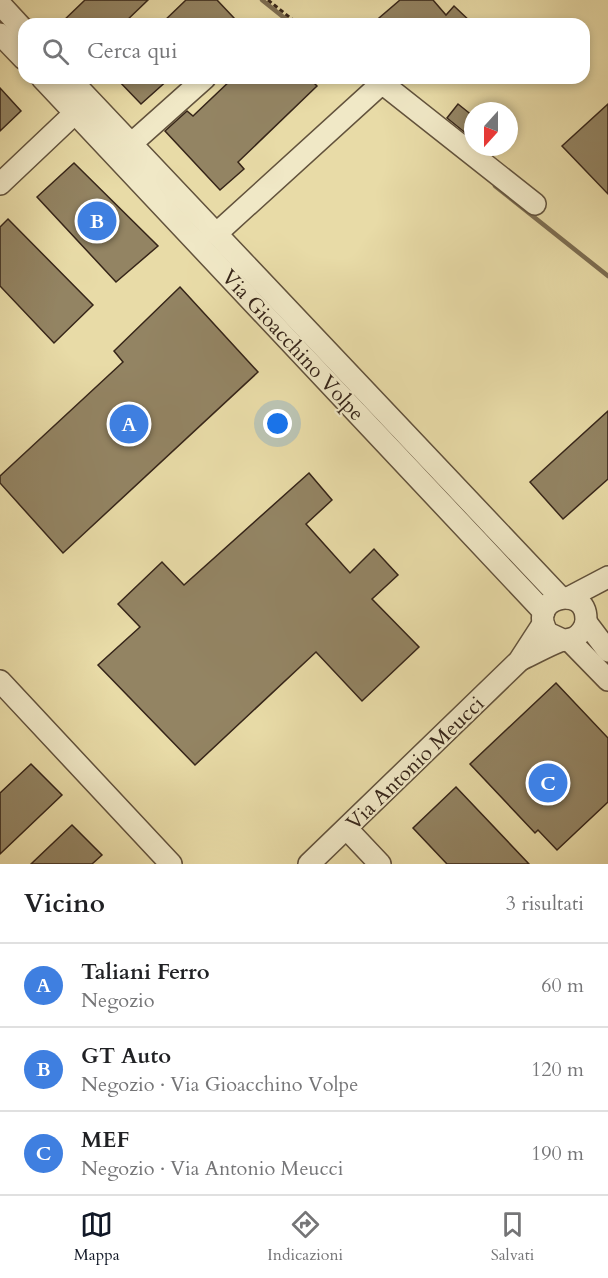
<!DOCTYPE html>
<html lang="it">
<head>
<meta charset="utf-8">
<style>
	:root { --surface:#fff; --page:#f6f6f6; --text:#202124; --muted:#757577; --line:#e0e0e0; --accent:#111827 }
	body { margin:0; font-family:Cardo,serif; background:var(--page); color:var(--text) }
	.compass { position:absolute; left:464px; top:102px; width:54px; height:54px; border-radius:50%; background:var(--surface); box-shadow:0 3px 9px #0003; rotate:201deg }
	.you { position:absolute; left:278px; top:424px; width:21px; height:21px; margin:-15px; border:4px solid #fff; border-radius:50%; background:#1a73e8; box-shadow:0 0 0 9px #1a73e833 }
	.badge { display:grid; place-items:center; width:39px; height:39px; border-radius:50%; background:var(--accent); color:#fff; font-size:20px; font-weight:700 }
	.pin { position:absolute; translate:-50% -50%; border:3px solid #fff; box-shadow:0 2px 6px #0006 }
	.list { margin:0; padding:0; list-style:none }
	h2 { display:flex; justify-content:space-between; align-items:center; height:78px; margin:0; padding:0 24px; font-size:26px }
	h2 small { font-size:20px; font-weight:400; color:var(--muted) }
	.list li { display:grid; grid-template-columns:39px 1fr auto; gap:18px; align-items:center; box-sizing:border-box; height:84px; padding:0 24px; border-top:2px solid var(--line) }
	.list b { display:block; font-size:22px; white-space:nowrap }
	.list p { margin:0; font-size:20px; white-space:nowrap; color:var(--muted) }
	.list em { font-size:20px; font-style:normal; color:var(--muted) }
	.icon { flex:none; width:33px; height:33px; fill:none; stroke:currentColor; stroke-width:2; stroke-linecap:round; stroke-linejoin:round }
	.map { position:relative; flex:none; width:608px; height:864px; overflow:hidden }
	.search { position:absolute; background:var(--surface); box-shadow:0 3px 9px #0003; left:18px; right:18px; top:18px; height:66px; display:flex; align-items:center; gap:15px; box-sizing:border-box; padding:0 21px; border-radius:18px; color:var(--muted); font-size:22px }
	.sheet { height:330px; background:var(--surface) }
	nav { display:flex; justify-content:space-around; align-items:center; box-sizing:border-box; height:84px; border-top:2px solid var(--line); background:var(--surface); font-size:16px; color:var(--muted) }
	nav a { display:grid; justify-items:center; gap:3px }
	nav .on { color:var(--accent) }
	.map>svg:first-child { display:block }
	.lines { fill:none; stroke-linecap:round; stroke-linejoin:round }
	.stream { stroke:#7c6d51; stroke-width:4.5 }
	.building { fill:#938463; stroke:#362519; stroke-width:1.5 }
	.minor-casing { stroke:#62523c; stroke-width:24 }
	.path { stroke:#362519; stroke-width:3; stroke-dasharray:4.5 3; stroke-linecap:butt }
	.minor { stroke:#f0e8c6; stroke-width:21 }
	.labels { text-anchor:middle; stroke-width:4.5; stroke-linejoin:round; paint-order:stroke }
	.street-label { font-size:21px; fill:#362519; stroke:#f0e8c6 }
</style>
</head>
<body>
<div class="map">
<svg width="608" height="864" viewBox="0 0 608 864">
	<rect width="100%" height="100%" fill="#e8dba7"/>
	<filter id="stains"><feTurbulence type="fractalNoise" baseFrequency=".00333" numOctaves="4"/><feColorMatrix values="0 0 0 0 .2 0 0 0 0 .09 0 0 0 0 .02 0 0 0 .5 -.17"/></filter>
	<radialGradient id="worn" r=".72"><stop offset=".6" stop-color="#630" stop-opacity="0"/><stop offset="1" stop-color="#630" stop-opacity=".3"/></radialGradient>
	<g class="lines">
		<!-- stream -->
		<g class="stream">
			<path d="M 262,0 L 292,24"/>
			<path d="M 360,78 L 369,85"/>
			<path d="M 495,186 L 608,276"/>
		</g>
	</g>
	<!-- building -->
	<g class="building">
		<path d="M 85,0 L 148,0 L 123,24 L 60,24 Z"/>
		<path d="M 186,0 L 217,0 L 234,18 L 228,24 L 161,24 Z"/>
		<path d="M 400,0 L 433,0 L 446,15 L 454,6 L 473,24 L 372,24 Z"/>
		<path d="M 116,78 L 170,78 L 141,104 Z"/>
		<path d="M 233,78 L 309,78 L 317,86 L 238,162 L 244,169 L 220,190 L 165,131 L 187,111 L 193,116 Z"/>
		<path d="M 0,88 L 21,111 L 0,131 Z"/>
		<path d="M 458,104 L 473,116 L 473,139 L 447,118 Z"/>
		<path d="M 608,104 L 608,194 L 562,146 Z"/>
		<path d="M 74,163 L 158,246 L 116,282 L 37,197 Z"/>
		<path d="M 8,219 L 93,305 L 54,343 L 0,286 L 0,227 Z"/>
		<path d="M 180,287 L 258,372 L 63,553 L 0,483 L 0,476 L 123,362 L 114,351 Z"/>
		<path d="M 608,411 L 608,479 L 563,519 L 530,482 Z"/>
		<path d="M 309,473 L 332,500 L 306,524 L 350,573 L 374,549 L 398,575 L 372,599 L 419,647 L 362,701 L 316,652 L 195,765 L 98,665 L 140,627 L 118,604 L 162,562 L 184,585 Z"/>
		<path d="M 556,683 L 608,738 L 608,802 L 557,850 L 538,830 L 535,833 L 470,764 Z"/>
		<path d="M 31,764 L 62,795 L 0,854 L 0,793 Z"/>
		<path d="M 456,787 L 529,864 L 447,864 L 413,828 Z"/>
		<path d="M 72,825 L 102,855 L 92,864 L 31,864 Z"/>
	</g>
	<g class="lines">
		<defs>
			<g id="minor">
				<path d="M 0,4 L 24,30"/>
				<path d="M 0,34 L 24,59"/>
				<path d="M 42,78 L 544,612"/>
				<path d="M 69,78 L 561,598"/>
				<path d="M 131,144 L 205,78"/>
				<path d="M 0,184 L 75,113"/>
				<path d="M 216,234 L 382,83 L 535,204"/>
				<path d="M 568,598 L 608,577"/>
				<path d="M 586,622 L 608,651"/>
				<path d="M 569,640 L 608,680"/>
				<path d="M 522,659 C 535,653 547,646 560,641 C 565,640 569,640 574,638 C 580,635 586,627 586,620 C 587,582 524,598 548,633 L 563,640"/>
				<path d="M 0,681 L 171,864"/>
				<path d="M 347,829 L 380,864"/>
				<path d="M 309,864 L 519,661 L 543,624"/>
			</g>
		</defs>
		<!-- minor casing -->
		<use href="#minor" class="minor-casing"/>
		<!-- path -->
		<path class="path" d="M 268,0 L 298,24"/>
		<!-- minor -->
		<use href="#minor" class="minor"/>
	</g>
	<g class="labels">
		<!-- street labels -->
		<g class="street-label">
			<text transform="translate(293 345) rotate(47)" y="7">Via Gioacchino Volpe</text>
			<text transform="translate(415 763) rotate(-44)" y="7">Via Antonio Meucci</text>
		</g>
	</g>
	<rect width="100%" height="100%" filter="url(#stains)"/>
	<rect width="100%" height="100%" fill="url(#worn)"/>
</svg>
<svg class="compass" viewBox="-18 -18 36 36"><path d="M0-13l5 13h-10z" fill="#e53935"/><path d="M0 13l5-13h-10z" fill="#757577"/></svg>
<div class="you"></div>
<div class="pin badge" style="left:129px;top:424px;background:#3f7fe0">A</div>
<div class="pin badge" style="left:97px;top:221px;background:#3f7fe0">B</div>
<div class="pin badge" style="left:548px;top:783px;background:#3f7fe0">C</div>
<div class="search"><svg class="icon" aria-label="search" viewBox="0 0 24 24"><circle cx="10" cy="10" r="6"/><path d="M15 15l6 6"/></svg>Cerca qui</div>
</div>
<section class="sheet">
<h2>Vicino<small>3 risultati</small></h2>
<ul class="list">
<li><span class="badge" style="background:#3f7fe0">A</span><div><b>Taliani Ferro</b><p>Negozio</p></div><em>60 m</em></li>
<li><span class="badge" style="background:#3f7fe0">B</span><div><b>GT Auto</b><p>Negozio · Via Gioacchino Volpe</p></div><em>120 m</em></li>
<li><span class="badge" style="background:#3f7fe0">C</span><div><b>MEF</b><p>Negozio · Via Antonio Meucci</p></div><em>190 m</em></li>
</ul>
</section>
<nav>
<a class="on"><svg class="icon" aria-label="map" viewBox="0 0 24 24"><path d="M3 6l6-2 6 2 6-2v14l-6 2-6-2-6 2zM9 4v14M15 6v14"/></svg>Mappa</a>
<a><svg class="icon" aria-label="directions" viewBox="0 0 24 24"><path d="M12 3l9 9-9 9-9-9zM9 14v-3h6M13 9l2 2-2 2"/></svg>Indicazioni</a>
<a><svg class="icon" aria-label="saved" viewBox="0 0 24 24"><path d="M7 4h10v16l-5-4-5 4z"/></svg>Salvati</a>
</nav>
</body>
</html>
